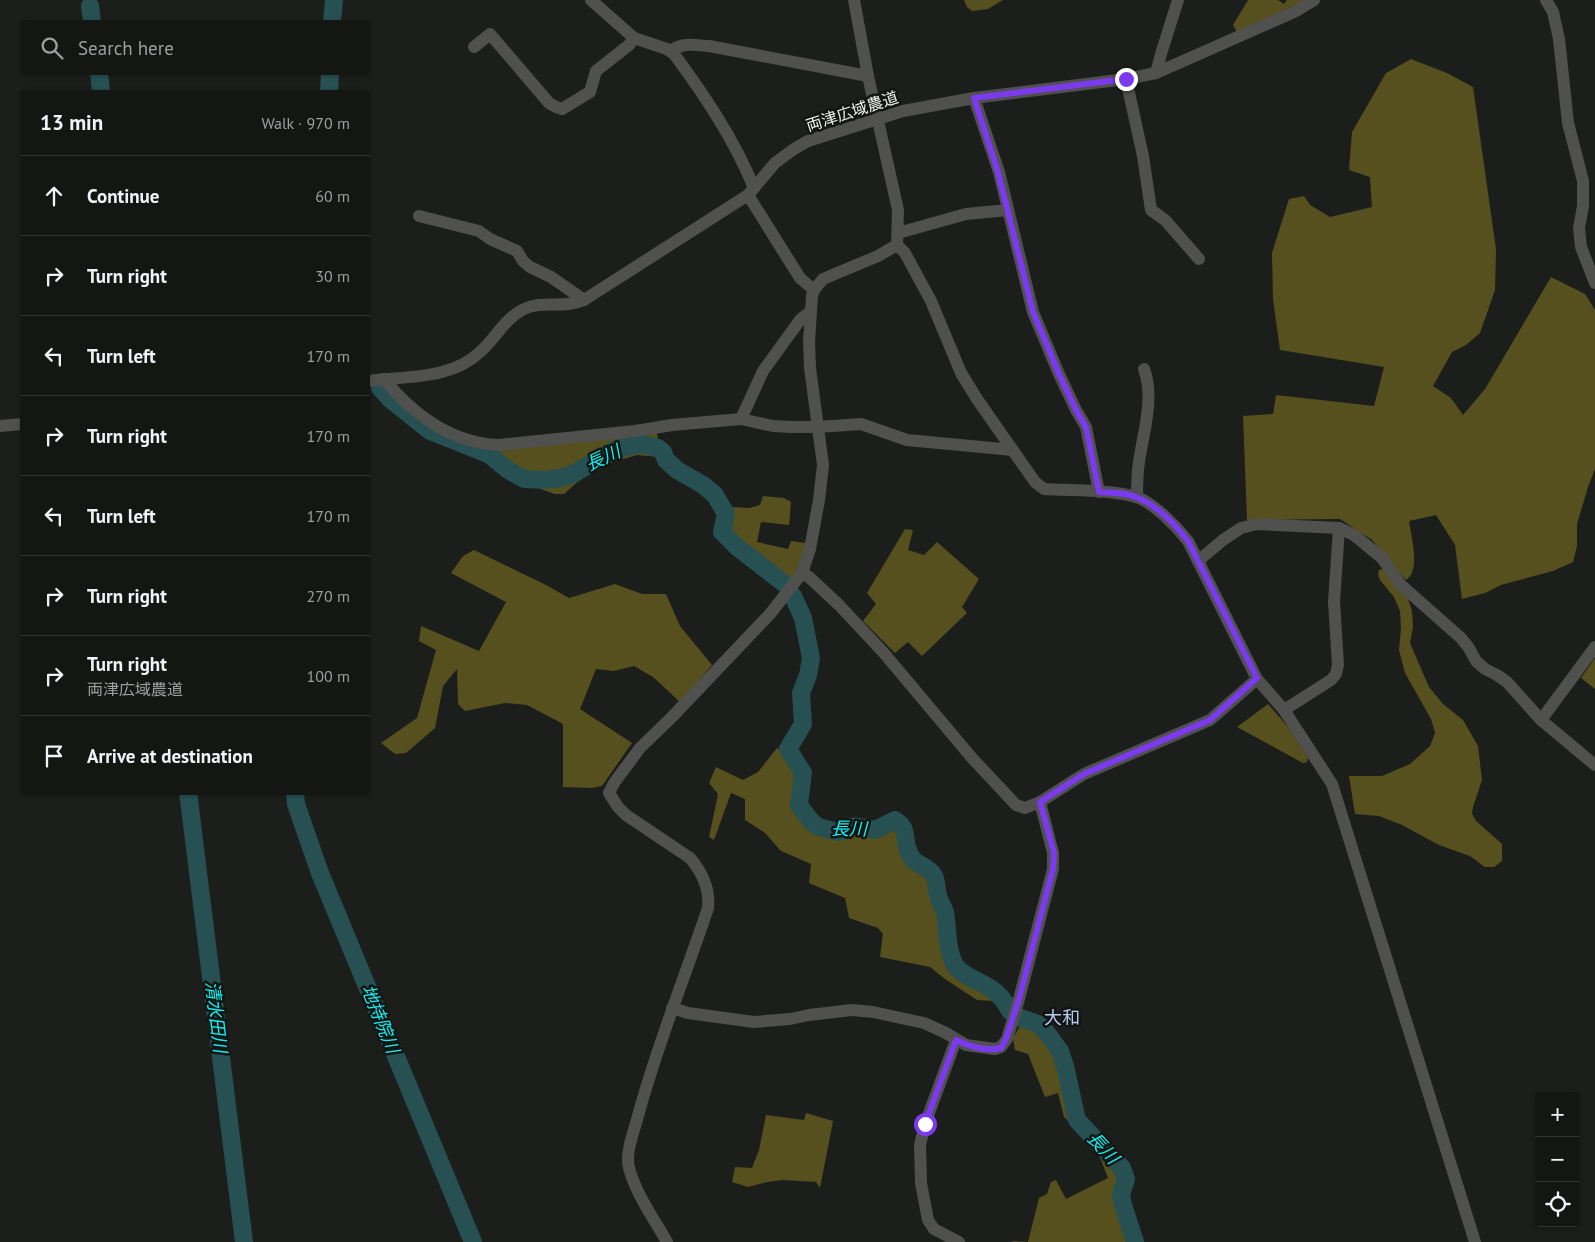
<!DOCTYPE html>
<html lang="en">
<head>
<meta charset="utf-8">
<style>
	:root { --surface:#141614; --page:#1d1f1d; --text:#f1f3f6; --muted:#9d9fa0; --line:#333534 }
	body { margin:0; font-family:"PT Sans","Noto Sans JP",sans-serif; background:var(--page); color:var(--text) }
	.controls { position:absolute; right:15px; bottom:15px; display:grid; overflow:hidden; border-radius:5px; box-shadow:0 1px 4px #0004 }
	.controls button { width:45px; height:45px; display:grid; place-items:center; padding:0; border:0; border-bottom:1px solid var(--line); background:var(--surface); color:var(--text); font:25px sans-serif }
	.stop { position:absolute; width:15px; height:15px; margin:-11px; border:4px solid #7c3aed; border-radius:50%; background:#fff }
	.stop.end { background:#7c3aed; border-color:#fff; box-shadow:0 1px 5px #0008 }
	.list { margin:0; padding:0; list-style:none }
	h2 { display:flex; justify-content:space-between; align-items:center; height:65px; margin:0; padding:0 20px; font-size:21px }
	h2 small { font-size:16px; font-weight:400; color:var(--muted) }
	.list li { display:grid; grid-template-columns:32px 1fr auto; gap:15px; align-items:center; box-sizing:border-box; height:80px; padding:0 20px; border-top:1px solid var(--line) }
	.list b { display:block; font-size:19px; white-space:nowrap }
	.list p { margin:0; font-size:16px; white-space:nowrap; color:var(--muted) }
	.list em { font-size:16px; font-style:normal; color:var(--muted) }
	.icon { flex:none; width:28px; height:28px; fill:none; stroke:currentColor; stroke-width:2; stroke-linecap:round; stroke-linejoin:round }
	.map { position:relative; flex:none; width:1595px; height:1242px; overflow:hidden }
	.search { position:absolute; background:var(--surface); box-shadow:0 1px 4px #0004; left:20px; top:20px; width:350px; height:55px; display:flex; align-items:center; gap:12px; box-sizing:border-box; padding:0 18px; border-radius:5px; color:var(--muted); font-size:19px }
	.panel { position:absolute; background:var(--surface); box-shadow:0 1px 4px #0004; left:20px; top:90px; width:350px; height:705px; border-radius:5px }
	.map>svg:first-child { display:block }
	.forest { fill:#56501e }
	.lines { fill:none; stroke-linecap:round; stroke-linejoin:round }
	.river { stroke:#265051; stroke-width:18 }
	.minor { stroke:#50504f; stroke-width:12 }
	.route { stroke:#7c3aed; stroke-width:6 }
	.labels { text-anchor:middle; stroke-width:5; stroke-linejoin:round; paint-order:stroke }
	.street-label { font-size:16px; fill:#eef0ef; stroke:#121512 }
	.water-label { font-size:18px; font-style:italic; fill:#0ef2f4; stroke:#121512 }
	.neighbourhood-label { font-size:18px; fill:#b8caf2; stroke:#121512 }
</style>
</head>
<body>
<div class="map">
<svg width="1595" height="1242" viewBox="0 0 1595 1242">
	<rect width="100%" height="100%" fill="#1b1e1b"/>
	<!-- forest -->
	<g class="forest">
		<path d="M 964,0 L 1003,0 L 988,9 L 972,11 L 967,7 Z"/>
		<path d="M 1248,0 L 1278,0 L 1284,4 L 1287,0 L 1305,0 L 1237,32 L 1233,25 Z"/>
		<path d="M 1411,59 L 1447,73 L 1473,87 L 1496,249 L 1495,290 L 1480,333 L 1466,345 L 1452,352 L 1433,386 L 1451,398 L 1463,415 L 1485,389 L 1551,277 L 1585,294 L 1595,310 L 1595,469 L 1588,487 L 1577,524 L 1577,546 L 1573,562 L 1553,571 L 1501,585 L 1485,593 L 1462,599 L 1455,545 L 1436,515 L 1409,521 C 1411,536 1421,570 1406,580 L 1372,540 L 1340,519 L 1247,520 L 1243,416 L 1273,414 L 1276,395 L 1374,406 L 1384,367 L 1280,350 L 1273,299 L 1272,253 L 1289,199 L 1304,196 L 1310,205 L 1330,217 L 1372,207 L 1370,177 L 1349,170 L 1352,132 L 1386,73 Z"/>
		<path d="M 657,433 L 660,457 L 637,455 L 613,462 L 585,475 L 564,494 L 555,494 L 512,479 L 482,455 L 484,448 Z"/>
		<path d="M 763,496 L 784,498 L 791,502 L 789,525 L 761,522 L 757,542 L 788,549 L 791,541 L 805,543 L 805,553 L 790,583 L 741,546 L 729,534 L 731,507 L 749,508 L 760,505 Z"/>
		<path d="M 905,529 L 913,530 L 908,550 L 924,555 L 937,542 L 979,579 L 962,607 L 967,613 L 922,656 L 908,642 L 895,653 L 863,621 L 876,604 L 867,593 Z"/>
		<path d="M 474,550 L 546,585 L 569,598 L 615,584 L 642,594 L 666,594 L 680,626 L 712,665 L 680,702 L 653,677 L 634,666 L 614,671 L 596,669 L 580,709 L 632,743 L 602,786 L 592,788 L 563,787 L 563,724 L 527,705 L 505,703 L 465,711 L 458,704 L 457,669 L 443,686 L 435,728 L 406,753 L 395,754 L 381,743 L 417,718 L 436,650 L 419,641 L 421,626 L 479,651 L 506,602 L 451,573 L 463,556 Z"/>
		<path d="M 1383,569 L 1408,599 L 1412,611 L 1413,627 L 1410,643 L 1429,687 L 1443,704 L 1463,720 L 1478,746 L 1482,780 L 1473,807 L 1472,814 L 1476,821 L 1502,844 L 1502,861 L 1494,867 L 1485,867 L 1470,856 L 1439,845 L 1402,825 L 1379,816 L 1355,814 L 1349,776 L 1382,776 L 1410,764 L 1430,746 L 1435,733 L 1431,719 L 1405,673 L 1399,650 L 1401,628 L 1400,611 L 1394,597 L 1380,580 L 1378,575 L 1379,570 Z"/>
		<path d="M 1595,658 L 1595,689 L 1581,678 Z"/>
		<path d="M 1268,704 L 1288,727 L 1308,758 L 1307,762 L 1303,763 L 1237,727 Z"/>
		<path d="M 777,748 L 787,755 L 799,775 L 796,806 L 809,828 L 821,834 L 841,835 L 849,830 L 877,833 L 888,826 L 894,826 L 900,830 L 909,862 L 929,874 L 942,916 L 949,964 L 956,975 L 994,994 L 993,1001 L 977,1000 L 945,979 L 930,967 L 880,957 L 883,934 L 878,928 L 849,918 L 845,898 L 809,883 L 811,864 L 781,851 L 765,833 L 745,820 L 745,799 L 731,793 L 714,840 L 709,837 L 718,794 L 709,783 L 716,767 L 743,780 L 758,772 Z"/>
		<path d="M 1027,1023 L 1038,1028 L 1046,1037 L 1057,1055 L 1074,1120 L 1091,1138 L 1120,1172 L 1122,1179 L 1119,1194 L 1119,1208 L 1131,1242 L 1011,1242 L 1014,1241 L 1028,1242 L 1039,1198 L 1047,1194 L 1051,1182 L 1056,1180 L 1066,1199 L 1108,1178 L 1098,1152 L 1087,1138 L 1064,1117 L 1058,1093 L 1045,1097 L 1028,1054 L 1015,1050 L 1013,1038 L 1020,1026 Z"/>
		<path d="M 806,1113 L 833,1121 L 820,1188 L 816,1182 L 783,1180 L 767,1182 L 748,1187 L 732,1182 L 735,1167 L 752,1168 L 759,1150 L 766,1115 L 804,1120 Z"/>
	</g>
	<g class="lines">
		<!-- river -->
		<g class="river">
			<path d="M 90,6 L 92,22"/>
			<path d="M 332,22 L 334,0"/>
			<path d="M 99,72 L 101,92"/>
			<path d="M 329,92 L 330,72"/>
			<path d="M 380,388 L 391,400 L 430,431 L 490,455 L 508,470 L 524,479 L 544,480 L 561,478 L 575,473 L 614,450 L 629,446 L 643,444 L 658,448 L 663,452 L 666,460 L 677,470 L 703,485 L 715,495 L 726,514 L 722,532 L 737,547 L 786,585"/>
			<path d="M 793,596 L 803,618 L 811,658 L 808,675 L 801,693 L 803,724 L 788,749 L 803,773 L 799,805 C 815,827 813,827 839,832 C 850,823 862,827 875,830 L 895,820 C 909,829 903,837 908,850 C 913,867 929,865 934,876 C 937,881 936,889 938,895 C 939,901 943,906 945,912 C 948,929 946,949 955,965 C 962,976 980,981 990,988 C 1000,994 1005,1001 1010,1011"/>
			<path d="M 188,792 L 244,1242"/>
			<path d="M 295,792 L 296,804 L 320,873 L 473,1242"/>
			<path d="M 1018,1017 L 1038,1024 L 1047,1033 L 1060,1051 L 1065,1066 L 1077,1120 L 1122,1168 L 1126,1179 L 1121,1195 L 1123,1205 L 1135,1242"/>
		</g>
		<!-- minor -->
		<g class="minor">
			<path d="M 591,0 L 634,38 L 667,49 L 674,54 C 705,96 734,139 754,188"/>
			<path d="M 854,0 L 868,76 L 898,210 L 897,245"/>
			<path d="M 1546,0 L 1553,12 L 1559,39 L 1568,123 L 1583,181 L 1583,206 L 1579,228 L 1581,247 L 1595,283"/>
			<path d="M 474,47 L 490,34 L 549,103 L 556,107 L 562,109 L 590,92 L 596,71 L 629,45 L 634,38"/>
			<path d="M 670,51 C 684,42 693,45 709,46 L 868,76"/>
			<path d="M 1156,73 L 1161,54 L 1178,0"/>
			<path d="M 1126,79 L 1143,156 L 1151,210 L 1165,220 L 1199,259"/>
			<path d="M 974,98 L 999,172 L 1033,312 L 1059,374 L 1076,410 L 1086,427 L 1099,492"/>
			<path d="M 748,195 L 800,278 L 814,290"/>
			<path d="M 419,216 L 479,231 L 490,239 L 517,251 L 523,261 L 530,267 L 551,277 L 584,300"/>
			<path d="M 898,233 L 966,214 L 1008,210"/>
			<path d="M 897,245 L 905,253 L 931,301 L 961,373 L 977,399 L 1035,482 L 1044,489 C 1070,491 1111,489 1136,497 C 1153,502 1177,527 1188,541 L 1257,679 L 1284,710 L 1332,784 L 1475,1242"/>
			<path d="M 384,379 C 413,415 452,443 499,445 L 635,431 L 672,425 L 741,419 L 773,426 L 791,427 L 818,427 L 861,424 L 907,440 L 1013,450"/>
			<path d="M 368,381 C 405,376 451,380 480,352 C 496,338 504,319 524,309 C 542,300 564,309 584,300 L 748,195 L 775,163 L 794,149 L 808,141 L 903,111 L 974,98 L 1126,79 L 1156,73 L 1294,12 L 1314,0"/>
			<path d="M 741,419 L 763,371 L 800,320 L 811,311"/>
			<path d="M 0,426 L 22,424"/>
			<path d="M 1137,497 C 1137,485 1137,474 1139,462 C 1143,433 1155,398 1144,369"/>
			<path d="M 1198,561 L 1223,540 L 1241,528 L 1257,524 L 1339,528 L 1354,535 L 1382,558 L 1401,585 L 1461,638 L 1469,648 L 1476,661 L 1485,669 L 1497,675 L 1507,682 L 1541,720 L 1595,765"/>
			<path d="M 802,573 L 809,577 L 839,605 L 883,652 L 972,758 L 1016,805 L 1025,808 L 1040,802 L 1084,774 L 1210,720 L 1257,679"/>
			<path d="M 1284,710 L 1331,680 L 1336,674 L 1338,665 L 1334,602 L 1339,528"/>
			<path d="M 1541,720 L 1595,647"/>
			<path d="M 672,1008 L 688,1013 L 754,1022 L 790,1019 L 809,1015 L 852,1010 L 873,1012 L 924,1023 L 946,1033 L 966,1045 L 995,1049 L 1001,1047 L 1007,1039 L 1019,999 L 1053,869 L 1053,853 L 1040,802"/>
			<path d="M 956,1040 L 925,1124 L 920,1145 L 921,1183 L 928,1220 L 934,1229 L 959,1242"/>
			<path d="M 667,1242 C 654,1219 636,1194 629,1168 C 625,1152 634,1132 638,1116 C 657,1045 685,977 708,908 C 710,889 702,872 690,858 L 626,815 L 618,807 L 609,793 L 614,783 L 640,748 L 672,717 L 770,614 L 802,573 L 810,549 L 819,500 L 823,465 L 810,368 L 809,342 L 812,296 L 814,290 L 823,279 L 878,256 L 897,245"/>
		</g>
	</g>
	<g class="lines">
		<!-- route -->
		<path class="route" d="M 925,1124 L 956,1040 C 968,1046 987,1052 1001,1048 L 1006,1039 L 1019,999 L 1053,869 L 1054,853 L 1040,802 L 1084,774 L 1210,720 L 1257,678 L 1188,541 C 1175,524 1158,506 1138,498 C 1127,492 1111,493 1099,492 L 1086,427 L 1076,410 L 1059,374 L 1033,312 L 998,172 L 974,98 L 1126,79"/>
	</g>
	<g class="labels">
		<!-- street labels -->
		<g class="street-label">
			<text transform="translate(852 111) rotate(-18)" y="6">両津広域農道</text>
		</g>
		<!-- water labels -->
		<g class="water-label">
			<text transform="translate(603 458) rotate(-25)" y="6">長川</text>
			<text transform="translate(849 829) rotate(1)" y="6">長川</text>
			<text transform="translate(216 1017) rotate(83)" y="6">清水田川</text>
			<text transform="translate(380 1019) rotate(68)" y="6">地持院川</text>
			<text transform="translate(1103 1148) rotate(47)" y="6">長川</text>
		</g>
		<!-- neighbourhood labels -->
		<g class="neighbourhood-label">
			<text x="1062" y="1024">大和</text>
		</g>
	</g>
</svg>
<div class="controls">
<button>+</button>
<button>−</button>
<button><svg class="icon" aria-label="locate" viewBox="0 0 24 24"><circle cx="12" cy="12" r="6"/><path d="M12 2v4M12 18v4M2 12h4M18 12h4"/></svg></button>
</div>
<div class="stop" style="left:925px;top:1124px"></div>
<div class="stop end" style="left:1126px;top:79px"></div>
<div class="search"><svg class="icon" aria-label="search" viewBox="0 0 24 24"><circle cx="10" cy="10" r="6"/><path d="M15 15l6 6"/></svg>Search here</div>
<section class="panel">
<h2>13 min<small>Walk · 970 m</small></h2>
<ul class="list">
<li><svg class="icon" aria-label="ahead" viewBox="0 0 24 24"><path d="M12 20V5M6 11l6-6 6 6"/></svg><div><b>Continue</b></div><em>60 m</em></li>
<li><svg class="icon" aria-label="right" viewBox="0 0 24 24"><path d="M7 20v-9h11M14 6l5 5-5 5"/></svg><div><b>Turn right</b></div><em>30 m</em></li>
<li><svg class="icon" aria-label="left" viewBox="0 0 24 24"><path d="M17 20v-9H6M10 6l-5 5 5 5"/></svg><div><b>Turn left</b></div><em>170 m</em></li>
<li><svg class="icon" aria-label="right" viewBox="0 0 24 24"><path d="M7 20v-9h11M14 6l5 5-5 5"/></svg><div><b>Turn right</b></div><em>170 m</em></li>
<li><svg class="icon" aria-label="left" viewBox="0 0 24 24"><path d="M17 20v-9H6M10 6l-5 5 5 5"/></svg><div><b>Turn left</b></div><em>170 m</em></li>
<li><svg class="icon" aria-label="right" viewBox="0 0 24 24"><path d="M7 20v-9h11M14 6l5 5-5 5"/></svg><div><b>Turn right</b></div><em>270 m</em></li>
<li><svg class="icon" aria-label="right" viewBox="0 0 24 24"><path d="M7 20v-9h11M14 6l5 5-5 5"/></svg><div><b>Turn right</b><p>両津広域農道</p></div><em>100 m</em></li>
<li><svg class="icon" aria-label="arrive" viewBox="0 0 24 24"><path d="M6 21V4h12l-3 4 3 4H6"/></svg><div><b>Arrive at destination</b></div></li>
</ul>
</section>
</div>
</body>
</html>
